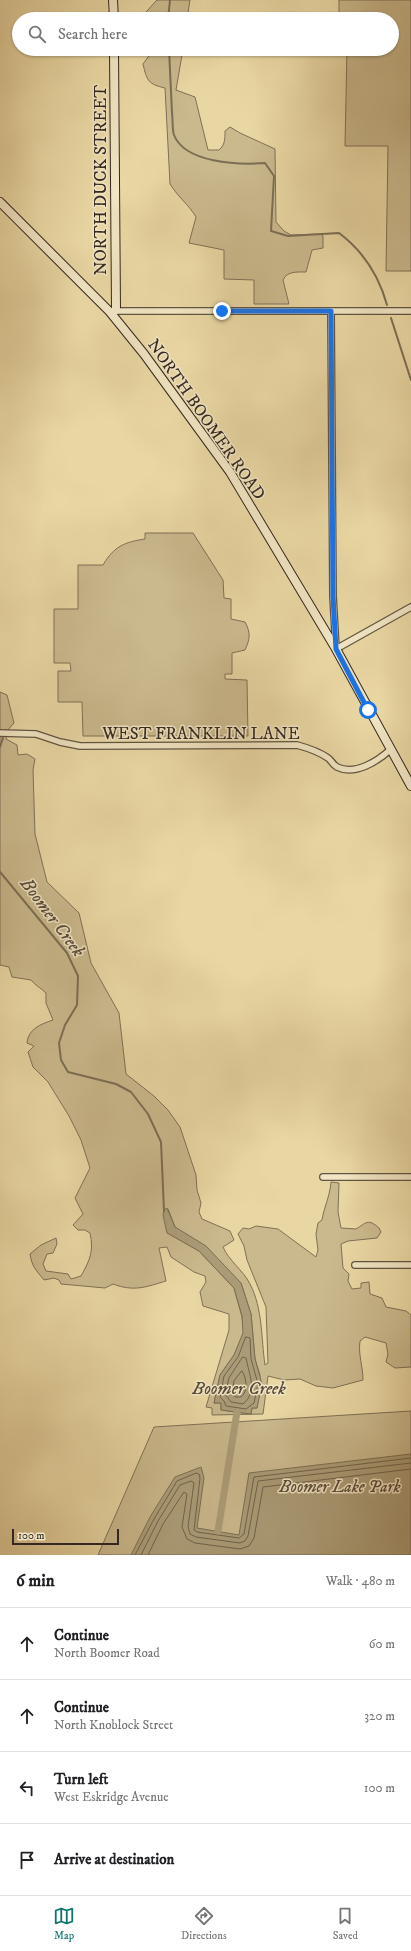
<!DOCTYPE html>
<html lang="en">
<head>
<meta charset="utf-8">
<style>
	:root { --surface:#fff; --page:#f2f2f2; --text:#202124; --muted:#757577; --line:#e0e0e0; --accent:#0f766e }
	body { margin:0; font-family:"IM FELL DW Pica",serif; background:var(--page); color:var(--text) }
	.scale { position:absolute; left:12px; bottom:10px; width:107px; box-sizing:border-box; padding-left:4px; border:2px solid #342821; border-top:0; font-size:11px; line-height:14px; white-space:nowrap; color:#342821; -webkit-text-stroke:3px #f1e5c3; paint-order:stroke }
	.stop { position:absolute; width:12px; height:12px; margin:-9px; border:3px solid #1a73e8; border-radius:50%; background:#fff }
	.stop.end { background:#1a73e8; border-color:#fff; box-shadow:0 1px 4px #0008 }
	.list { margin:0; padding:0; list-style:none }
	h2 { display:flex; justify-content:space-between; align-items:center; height:52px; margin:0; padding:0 16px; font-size:17px }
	h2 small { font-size:13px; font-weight:400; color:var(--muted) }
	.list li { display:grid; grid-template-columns:26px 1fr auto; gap:12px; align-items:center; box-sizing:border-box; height:72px; padding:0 16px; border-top:1px solid var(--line) }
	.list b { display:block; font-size:15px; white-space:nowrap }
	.list p { margin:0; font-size:13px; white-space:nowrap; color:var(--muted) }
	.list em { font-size:13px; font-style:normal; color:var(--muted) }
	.icon { flex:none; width:22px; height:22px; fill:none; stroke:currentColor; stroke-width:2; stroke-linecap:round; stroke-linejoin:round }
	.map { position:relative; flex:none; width:411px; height:1555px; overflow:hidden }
	.search { position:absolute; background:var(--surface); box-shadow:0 1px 3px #0004; left:12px; right:12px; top:12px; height:44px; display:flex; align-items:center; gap:10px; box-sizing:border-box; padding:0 14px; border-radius:22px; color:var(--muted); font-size:15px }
	.sheet { height:340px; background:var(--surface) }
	nav { display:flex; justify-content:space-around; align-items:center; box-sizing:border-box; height:56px; border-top:1px solid var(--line); background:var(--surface); font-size:11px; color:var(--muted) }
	nav a { display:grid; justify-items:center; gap:2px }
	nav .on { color:var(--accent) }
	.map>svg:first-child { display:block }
	.green { fill:#cab98d; stroke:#7f7057; fill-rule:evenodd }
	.water { fill:#ab9c77; stroke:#7b6e55 }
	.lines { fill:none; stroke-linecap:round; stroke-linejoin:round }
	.shore { stroke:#70624c; stroke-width:1 }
	.stream { stroke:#7b6e55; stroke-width:2 }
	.canal { stroke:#ab9c77; stroke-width:7 }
	.minor-casing { stroke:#615442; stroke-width:8 }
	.secondary-casing { stroke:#342821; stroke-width:10 }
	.minor { stroke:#f1e5c3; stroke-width:5.5 }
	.secondary { stroke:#f1e5c3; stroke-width:8 }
	.route { stroke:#1a73e8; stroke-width:5 }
	.labels { text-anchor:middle; stroke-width:3; stroke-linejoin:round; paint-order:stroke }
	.street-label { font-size:17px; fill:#342821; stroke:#f1e5c3 }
	.park-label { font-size:17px; font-style:italic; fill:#5a4c3c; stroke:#f1e5c3 }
	.water-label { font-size:18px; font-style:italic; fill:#584b3b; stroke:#f1e5c3 }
</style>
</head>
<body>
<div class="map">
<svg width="411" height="1555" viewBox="0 0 411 1555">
	<rect width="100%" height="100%" fill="#e9d7a3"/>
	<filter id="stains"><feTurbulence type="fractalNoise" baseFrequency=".005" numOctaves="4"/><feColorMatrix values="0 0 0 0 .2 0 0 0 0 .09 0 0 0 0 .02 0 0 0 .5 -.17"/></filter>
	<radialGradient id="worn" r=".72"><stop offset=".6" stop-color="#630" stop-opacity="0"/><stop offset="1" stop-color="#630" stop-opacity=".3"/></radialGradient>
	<!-- green -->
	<g class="green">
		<path d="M 157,0 L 190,0 L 187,19 L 148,19 L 146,12 Z"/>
		<path d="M 339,0 L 411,0 L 411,271 L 386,271 L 388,146 L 345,146 L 347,49 L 392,49 L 392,19 L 343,19 L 339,13 Z"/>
		<path d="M 154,49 L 183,49 L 176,90 L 195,97 L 208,150 L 219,150 C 225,145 225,139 225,131 L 230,127 L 240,133 L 275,149 L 276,222 L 284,231 L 291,235 L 320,234 L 323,236 L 323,248 L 312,250 L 306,272 C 297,272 287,271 283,280 L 289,304 L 254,304 L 254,280 L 224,279 L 224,250 L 189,243 L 196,217 C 189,205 178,197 170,184 L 165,88 C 148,84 147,81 143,64 Z"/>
		<path d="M 145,533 L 193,533 L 223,580 L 224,598 L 231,599 L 231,619 L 245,622 C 251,633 250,639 245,650 L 232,653 L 232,674 L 225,674 L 225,679 L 247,680 L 248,736 L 83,736 L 82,702 L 58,702 L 58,671 L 71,671 L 70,663 L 54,663 L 54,609 L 78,609 L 78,565 L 103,565 C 114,546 125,542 145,539 Z"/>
		<path d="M 0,692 L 7,695 L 14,723 L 7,731 L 6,739 L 17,745 L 18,755 L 27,754 L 35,759 L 33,770 L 35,834 L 47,882 L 79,913 L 91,963 L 119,1013 L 126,1074 L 154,1096 L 168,1110 L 180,1127 L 196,1175 L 197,1190 L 201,1203 L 199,1212 L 202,1219 L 230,1231 L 234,1240 L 223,1247 C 229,1261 243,1270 250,1284 C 263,1309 261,1338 265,1365 L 268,1363 L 266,1307 L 247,1260 L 244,1246 L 238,1234 L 243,1228 L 249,1229 L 256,1226 L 278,1229 L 316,1257 L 318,1250 L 316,1234 L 318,1223 L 322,1220 C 324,1207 330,1196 331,1182 L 339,1183 L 338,1212 L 341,1228 L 356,1229 C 366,1223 368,1218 379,1228 L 381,1232 L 377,1238 L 348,1241 L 341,1244 L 343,1268 L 349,1274 L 348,1281 L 352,1289 L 361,1288 L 361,1283 L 369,1282 L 370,1294 L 382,1298 L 386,1307 L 406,1311 L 411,1315 L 411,1367 L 395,1368 L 386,1362 L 388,1354 L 386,1343 L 365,1337 L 360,1341 C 358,1355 363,1366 363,1380 L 333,1388 L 316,1386 L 300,1379 L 284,1380 L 268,1376 L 263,1414 L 212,1415 L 212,1408 L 206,1407 L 229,1330 L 229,1314 L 203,1306 L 200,1292 L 206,1282 L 205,1276 L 194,1272 L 171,1257 L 167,1247 L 159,1248 L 166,1281 C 146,1287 134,1292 113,1284 L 105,1288 L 61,1284 L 59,1280 L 54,1278 L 44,1280 C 36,1270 32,1267 30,1254 L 41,1245 L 56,1238 L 57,1244 L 53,1253 L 47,1254 L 43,1264 L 46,1271 L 68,1274 L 71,1279 L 81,1276 C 90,1260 94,1251 90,1233 L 85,1230 L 78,1230 L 73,1225 L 83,1214 L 75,1198 L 90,1168 L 81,1140 L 69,1116 L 48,1082 L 33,1067 L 28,1052 L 34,1046 L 27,1043 C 28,1029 41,1024 53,1020 L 46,1003 L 46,993 C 41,988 36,986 31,980 L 12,977 L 9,967 L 0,965 ZM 168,1209 L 175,1227 L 241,1283 L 251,1314 L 255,1359 L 260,1375 L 257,1408 L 252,1408 L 251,1414 L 221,1410 L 221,1403 L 214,1403 L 220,1375 L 234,1355 L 244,1333 L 242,1317 L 234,1288 L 199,1251 L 168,1233 Z"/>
		<path d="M 411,1411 L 411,1555 L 98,1555 L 154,1427 Z"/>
	</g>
	<!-- water -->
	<g class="water">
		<path d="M 167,1208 L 175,1227 L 206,1246 L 241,1283 L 251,1314 L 255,1359 L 262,1384 L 257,1408 L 252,1408 L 251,1414 L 221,1410 L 221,1403 L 214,1403 L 220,1375 L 234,1355 L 243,1333 L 242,1316 L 234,1288 L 199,1251 L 167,1233 L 163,1215 L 164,1210 Z"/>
		<path d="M 411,1454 L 411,1555 L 131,1555 L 150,1517 L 175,1477 L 201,1467 L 204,1478 L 197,1528 L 239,1535 L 249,1473 Z"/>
	</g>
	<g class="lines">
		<!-- shore -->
		<g class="shore">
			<path d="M 246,1337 L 250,1338 L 251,1359 L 258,1384 L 254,1403 L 246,1409 L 226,1406 L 224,1401 L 220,1397 L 224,1376 L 238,1357 Z"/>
			<path d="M 243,1357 L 246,1358 C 249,1374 258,1392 243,1404 L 231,1402 L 225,1394 L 229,1378 Z"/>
			<path d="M 242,1371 C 247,1378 248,1392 241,1397 L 235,1397 L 232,1393 L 234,1381 Z"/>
			<path d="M 135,1555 L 154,1519 L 177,1481 L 196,1473 L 199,1474 L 200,1478 L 194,1530 L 197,1532 L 239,1538 L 244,1534 L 254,1477 L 411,1458"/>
			<path d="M 141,1555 L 158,1521 L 180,1485 L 191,1481 L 194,1483 L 188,1526 L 190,1534 L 196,1537 L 240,1543 L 245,1541 L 248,1536 L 258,1481 L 411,1463"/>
			<path d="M 148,1555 L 163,1524 L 184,1492 L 187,1494 L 182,1527 L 187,1539 L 195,1543 L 240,1549 L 249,1546 L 254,1538 L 263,1487 L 411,1469"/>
		</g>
		<!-- stream -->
		<g class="stream">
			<path d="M 168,19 L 170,0"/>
			<path d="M 169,49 C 170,70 171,92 172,113 C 173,120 172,129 174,135 C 185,163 238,165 265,163 L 274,176 L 271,231 L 288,236 L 339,233 C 363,251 379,276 387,305"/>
			<path d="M 391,318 L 411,380"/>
			<path d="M 0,730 L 3,738 L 0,747"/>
			<path d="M 0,872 L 67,953 L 78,976 L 77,1005 L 65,1025 L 59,1043 L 61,1060 L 68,1072 L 116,1084 L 131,1092 L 148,1114 L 161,1142 L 164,1211"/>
		</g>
		<!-- canal -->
		<path class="canal" d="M 218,1531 L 237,1412"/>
		<defs>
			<g id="minor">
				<path d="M 113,311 L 411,311"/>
				<path d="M 331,311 L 333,596 L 336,649 L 411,607"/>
				<path d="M 0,733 L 36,734 L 60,742 L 80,746 L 297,745 C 308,748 318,751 328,758 C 331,760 333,765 337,767 C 355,776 378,761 391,749"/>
				<path d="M 323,1177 L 411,1177"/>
				<path d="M 355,1265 L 411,1265"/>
			</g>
			<g id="secondary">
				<path d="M 113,0 L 114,19"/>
				<path d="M 114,49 L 116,310"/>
				<path d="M 0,202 L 110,312 L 144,354 L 230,472 L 336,649 L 411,786"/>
			</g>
		</defs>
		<!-- minor casing -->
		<use href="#minor" class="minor-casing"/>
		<!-- secondary casing -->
		<use href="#secondary" class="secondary-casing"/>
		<!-- minor -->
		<use href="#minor" class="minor"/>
		<!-- secondary -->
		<use href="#secondary" class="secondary"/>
	</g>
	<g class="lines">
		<!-- route -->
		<path class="route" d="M 222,311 L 331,311 L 333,596 L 336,649 L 368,710"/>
	</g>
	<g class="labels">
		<!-- street labels -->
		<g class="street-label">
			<text transform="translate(100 180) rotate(-90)" y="6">NORTH DUCK STREET</text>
			<text transform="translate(207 419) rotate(55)" y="6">NORTH BOOMER ROAD</text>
			<text x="201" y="739">WEST FRANKLIN LANE</text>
		</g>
		<!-- park labels -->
		<g class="park-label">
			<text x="340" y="1492">Boomer Lake Park</text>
		</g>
		<!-- water labels -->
		<g class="water-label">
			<text transform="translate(53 917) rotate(53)" y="6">Boomer Creek</text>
			<text x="239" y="1394">Boomer Creek</text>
		</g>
	</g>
	<rect width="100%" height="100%" filter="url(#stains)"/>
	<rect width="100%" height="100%" fill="url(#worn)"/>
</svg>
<div class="scale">100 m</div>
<div class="stop" style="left:368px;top:710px"></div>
<div class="stop end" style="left:222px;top:311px"></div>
<div class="search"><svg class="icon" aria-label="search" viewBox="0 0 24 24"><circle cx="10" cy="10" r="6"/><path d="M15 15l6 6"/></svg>Search here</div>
</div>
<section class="sheet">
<h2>6 min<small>Walk · 480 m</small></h2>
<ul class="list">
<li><svg class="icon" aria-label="ahead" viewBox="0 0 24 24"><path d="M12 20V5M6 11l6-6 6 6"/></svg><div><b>Continue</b><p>North Boomer Road</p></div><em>60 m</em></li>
<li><svg class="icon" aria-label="ahead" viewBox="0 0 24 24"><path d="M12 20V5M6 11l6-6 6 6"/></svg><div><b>Continue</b><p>North Knoblock Street</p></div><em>320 m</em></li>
<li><svg class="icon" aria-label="left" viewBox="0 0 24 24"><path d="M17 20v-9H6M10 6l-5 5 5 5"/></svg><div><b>Turn left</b><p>West Eskridge Avenue</p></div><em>100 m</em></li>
<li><svg class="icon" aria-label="arrive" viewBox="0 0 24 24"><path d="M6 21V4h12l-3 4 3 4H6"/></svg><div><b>Arrive at destination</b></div></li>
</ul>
</section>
<nav>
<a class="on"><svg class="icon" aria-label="map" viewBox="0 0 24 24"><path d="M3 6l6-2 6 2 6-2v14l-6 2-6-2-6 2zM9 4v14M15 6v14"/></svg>Map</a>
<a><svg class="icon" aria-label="directions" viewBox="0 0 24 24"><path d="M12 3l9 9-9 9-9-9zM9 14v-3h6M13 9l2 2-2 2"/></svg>Directions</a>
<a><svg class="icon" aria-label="saved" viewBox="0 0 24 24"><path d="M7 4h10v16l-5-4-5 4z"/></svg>Saved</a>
</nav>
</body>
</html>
